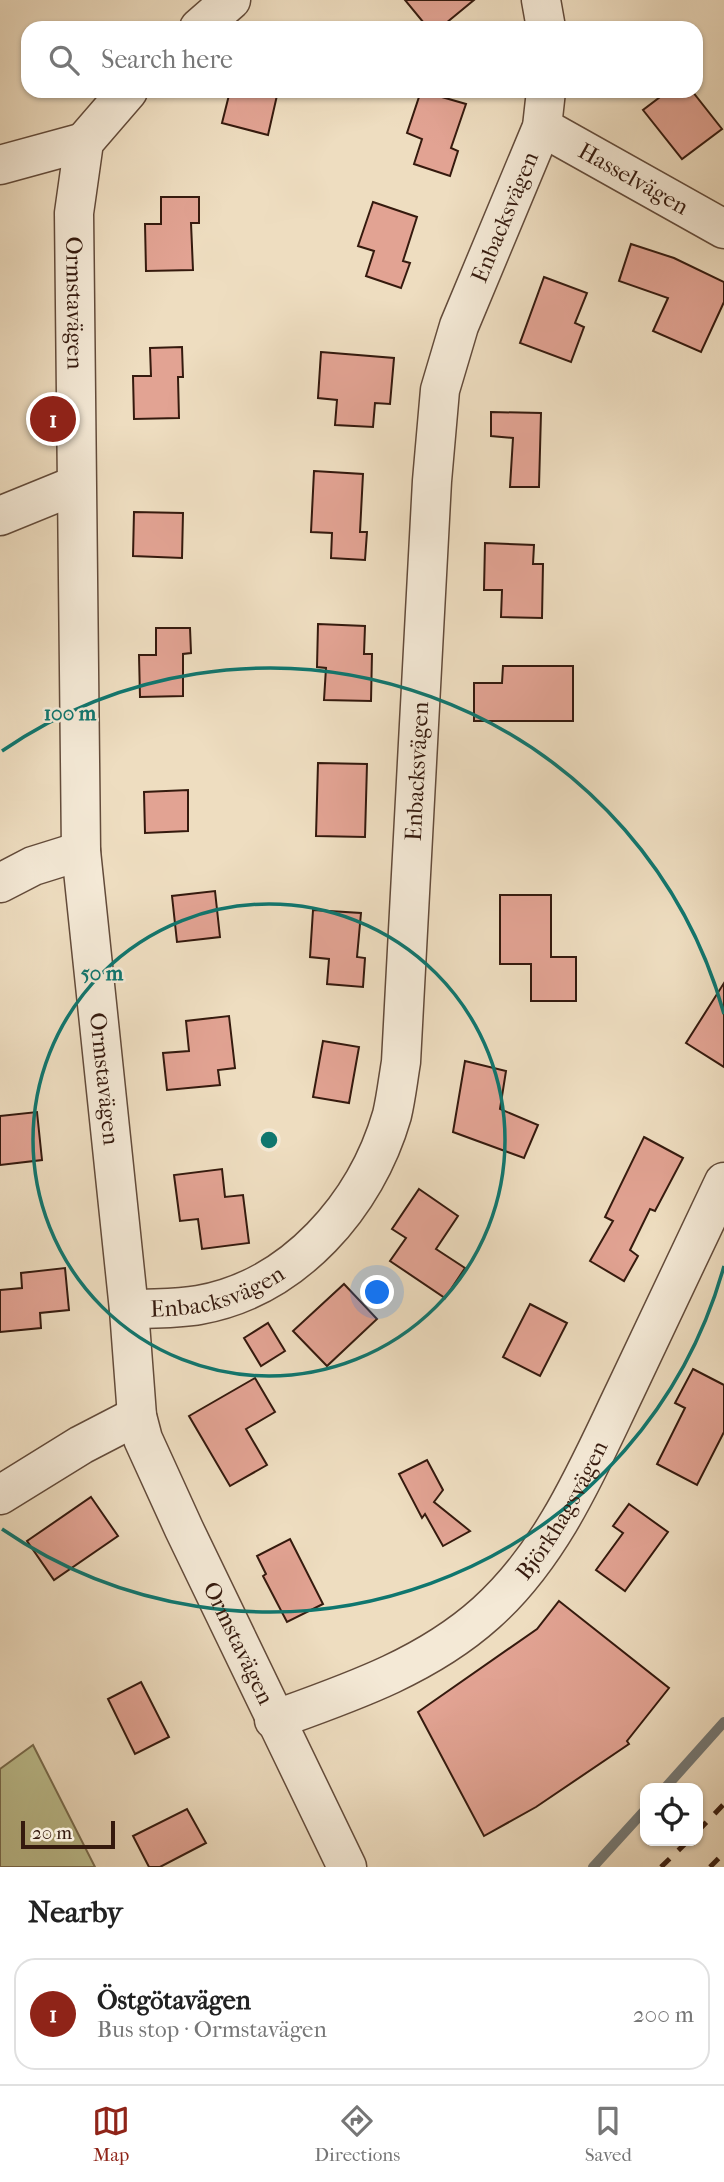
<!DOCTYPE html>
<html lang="en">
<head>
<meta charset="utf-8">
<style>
	:root { --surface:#fff; --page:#f6f6f6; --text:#222; --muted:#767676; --line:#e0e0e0; --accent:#8f2418 }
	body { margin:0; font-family:"IM FELL French Canon",serif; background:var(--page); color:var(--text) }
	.controls { position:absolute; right:21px; bottom:21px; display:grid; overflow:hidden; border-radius:14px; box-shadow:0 2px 5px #0004 }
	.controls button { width:63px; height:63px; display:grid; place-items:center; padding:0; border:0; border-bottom:2px solid var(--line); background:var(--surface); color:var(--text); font:35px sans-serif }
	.scale { position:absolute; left:21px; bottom:18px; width:94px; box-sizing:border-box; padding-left:7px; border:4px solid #351a0e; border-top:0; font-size:19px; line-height:24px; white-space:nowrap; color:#351a0e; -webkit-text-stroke:5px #f4e9d6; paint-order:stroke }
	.you { position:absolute; left:378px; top:1293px; width:24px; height:24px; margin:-18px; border:5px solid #fff; border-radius:50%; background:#1a73e8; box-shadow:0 0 0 10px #1a73e833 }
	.badge { display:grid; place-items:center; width:46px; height:46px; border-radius:50%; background:var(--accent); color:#fff; font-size:23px; font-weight:700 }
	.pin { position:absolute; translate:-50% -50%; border:4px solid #fff; box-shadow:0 2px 7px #0006 }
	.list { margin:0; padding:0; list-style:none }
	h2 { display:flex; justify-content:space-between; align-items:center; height:91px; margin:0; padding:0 28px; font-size:30px }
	h2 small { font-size:23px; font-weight:400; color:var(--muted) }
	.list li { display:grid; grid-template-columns:46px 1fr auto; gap:21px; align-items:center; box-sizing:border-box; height:112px; margin:0 14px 14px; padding:0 14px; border:2px solid var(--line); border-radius:21px }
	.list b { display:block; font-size:26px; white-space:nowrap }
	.list p { margin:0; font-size:23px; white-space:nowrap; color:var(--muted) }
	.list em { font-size:23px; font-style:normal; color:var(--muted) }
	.icon { flex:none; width:38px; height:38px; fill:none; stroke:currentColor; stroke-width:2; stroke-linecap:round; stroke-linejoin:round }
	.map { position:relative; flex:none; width:724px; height:1867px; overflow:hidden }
	.search { position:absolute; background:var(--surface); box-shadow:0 2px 5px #0004; left:21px; right:21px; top:21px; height:77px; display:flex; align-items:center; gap:18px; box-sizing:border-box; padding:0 24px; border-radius:21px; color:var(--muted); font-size:26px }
	.sheet { height:217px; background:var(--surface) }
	nav { display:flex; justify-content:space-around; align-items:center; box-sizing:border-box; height:98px; border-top:2px solid var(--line); background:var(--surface); font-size:19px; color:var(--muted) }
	nav a { display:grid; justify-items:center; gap:4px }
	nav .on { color:var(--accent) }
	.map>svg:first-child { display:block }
	.green { fill:#bdbf8f; stroke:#796c4e; stroke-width:2 }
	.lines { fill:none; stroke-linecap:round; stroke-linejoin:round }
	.stream { stroke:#747976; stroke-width:10 }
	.building { fill:#e2a393; stroke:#351a0e; stroke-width:2 }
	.minor-casing { stroke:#634b3a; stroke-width:41 }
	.minor { stroke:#f4e9d6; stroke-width:38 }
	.rail { stroke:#351a0e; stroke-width:5; stroke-dasharray:12 12; stroke-linecap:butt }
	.ring { fill:none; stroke:#0f766e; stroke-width:3.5 }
	.labels { text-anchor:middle; stroke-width:5; stroke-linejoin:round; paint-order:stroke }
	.street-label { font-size:23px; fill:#351a0e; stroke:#f4e9d6 }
	.centre { fill:#0f766e; stroke:#f4e9d6; stroke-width:3.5 }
	.ring-label { font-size:21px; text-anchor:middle; font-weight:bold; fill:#0f766e; stroke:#f4e9d6; stroke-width:5; stroke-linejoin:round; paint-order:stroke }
</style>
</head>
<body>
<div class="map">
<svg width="724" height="1867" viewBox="0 0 724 1867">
	<rect width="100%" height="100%" fill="#eeddc0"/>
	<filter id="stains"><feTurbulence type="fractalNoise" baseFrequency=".00286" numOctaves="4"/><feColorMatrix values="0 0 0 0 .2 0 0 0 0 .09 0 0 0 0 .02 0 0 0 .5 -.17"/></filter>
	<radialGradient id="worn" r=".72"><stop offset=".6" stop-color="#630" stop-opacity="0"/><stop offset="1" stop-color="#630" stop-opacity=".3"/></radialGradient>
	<!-- green -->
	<path class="green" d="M 33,1745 L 95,1867 L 0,1867 L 0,1769 Z"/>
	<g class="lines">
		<!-- stream -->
		<g class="stream">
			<path d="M 665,1788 L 724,1722"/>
			<path d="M 593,1867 L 645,1810"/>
		</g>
	</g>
	<!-- building -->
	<g class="building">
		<path d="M 405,0 L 474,0 L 440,28 L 428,28 Z"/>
		<path d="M 230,91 L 278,91 L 268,135 L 222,123 Z"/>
		<path d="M 421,91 L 466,104 L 451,148 L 458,151 L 450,176 L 414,164 L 422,139 L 407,133 Z"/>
		<path d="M 668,91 L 692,91 L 722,129 L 682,159 L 643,110 Z"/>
		<path d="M 161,197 L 199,197 L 199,223 L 191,223 L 193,270 L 146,271 L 145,224 L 161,224 Z"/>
		<path d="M 373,202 L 417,217 L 403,261 L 410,263 L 401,288 L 366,276 L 374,251 L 358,246 Z"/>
		<path d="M 631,244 L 674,258 L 724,282 L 724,302 L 701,352 L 653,331 L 668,298 L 619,281 Z"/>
		<path d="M 544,277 L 587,293 L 575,323 L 584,327 L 571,362 L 520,343 Z"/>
		<path d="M 182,347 L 183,377 L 178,377 L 179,418 L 134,419 L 133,376 L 151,376 L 150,348 Z"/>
		<path d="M 321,352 L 394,358 L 390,404 L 375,403 L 373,427 L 335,425 L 337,400 L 318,398 Z"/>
		<path d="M 491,412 L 541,413 L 539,487 L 510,487 L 513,438 L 491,436 Z"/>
		<path d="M 314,471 L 363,474 L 360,532 L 367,532 L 365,560 L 331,558 L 332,533 L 311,532 Z"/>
		<path d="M 134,512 L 183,513 L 182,558 L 133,556 Z"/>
		<path d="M 485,543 L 534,545 L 533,564 L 543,564 L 542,618 L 501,617 L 502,590 L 484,590 Z"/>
		<path d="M 318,624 L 365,626 L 364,654 L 372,654 L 371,701 L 324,700 L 326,668 L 317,667 Z"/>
		<path d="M 156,628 L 190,628 L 191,653 L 183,654 L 183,696 L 140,697 L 139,655 L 156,655 Z"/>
		<path d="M 503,666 L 573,666 L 573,721 L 474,721 L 474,683 L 502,683 Z"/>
		<path d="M 318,763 L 367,764 L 365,837 L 316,836 Z"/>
		<path d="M 188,790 L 188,831 L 145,833 L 144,792 Z"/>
		<path d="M 215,891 L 220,937 L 177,942 L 172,896 Z"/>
		<path d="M 500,895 L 551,895 L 551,957 L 576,957 L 576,1001 L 531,1001 L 531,964 L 500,964 Z"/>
		<path d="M 313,910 L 361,913 L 357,957 L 365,958 L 363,987 L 327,984 L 329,959 L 310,957 Z"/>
		<path d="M 724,983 L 724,1067 L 686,1043 Z"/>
		<path d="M 229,1016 L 235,1068 L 218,1070 L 220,1085 L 167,1090 L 163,1053 L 189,1051 L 186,1021 Z"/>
		<path d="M 323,1041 L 359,1047 L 349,1103 L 313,1097 Z"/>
		<path d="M 465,1061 L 506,1071 L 500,1109 L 538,1125 L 524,1158 L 453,1132 Z"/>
		<path d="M 37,1112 L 42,1160 L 0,1165 L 0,1116 Z"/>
		<path d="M 644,1137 L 683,1158 L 655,1211 L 650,1209 L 630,1250 L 638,1256 L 624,1281 L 590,1261 L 613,1221 L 605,1217 Z"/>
		<path d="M 222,1169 L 225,1197 L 243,1195 L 249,1243 L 202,1249 L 198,1219 L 180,1221 L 174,1175 Z"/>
		<path d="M 419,1189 L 458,1216 L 436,1249 L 465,1268 L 445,1298 L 390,1261 L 406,1238 L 392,1229 Z"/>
		<path d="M 65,1268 L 69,1310 L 40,1313 L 41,1328 L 0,1332 L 0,1290 L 22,1288 L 21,1273 Z"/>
		<path d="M 344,1284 L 377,1319 L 327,1366 L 293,1331 Z"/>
		<path d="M 530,1304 L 567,1323 L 540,1376 L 503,1357 Z"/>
		<path d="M 268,1323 L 285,1351 L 261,1366 L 244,1338 Z"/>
		<path d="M 693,1369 L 724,1385 L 724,1432 L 697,1485 L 657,1464 L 685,1408 L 675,1403 Z"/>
		<path d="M 255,1378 L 275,1412 L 246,1429 L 267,1465 L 230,1486 L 189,1416 Z"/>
		<path d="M 427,1460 L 443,1490 L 434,1502 L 470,1531 L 443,1546 L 425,1514 L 422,1518 L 399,1474 Z"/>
		<path d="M 91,1497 L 118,1536 L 54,1580 L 27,1541 Z"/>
		<path d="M 629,1504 L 668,1532 L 625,1591 L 596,1570 L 623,1533 L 613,1526 Z"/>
		<path d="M 290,1539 L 323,1604 L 287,1622 L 263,1576 L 266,1574 L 257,1556 Z"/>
		<path d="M 559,1601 L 669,1688 L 627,1741 L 629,1744 L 536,1807 L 484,1836 L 418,1712 L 537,1629 Z"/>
		<path d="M 141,1682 L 169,1737 L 135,1754 L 108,1699 Z"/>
		<path d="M 187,1809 L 206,1843 L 160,1867 L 149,1867 L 133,1836 Z"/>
	</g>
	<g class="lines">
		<defs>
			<g id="minor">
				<path d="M 541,0 L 546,28"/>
				<path d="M 199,28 L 231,0"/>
				<path id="s1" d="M 128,91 L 84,142 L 74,213 L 81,851 L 129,1310 L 137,1416 L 143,1439 L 184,1529 L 347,1867"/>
				<path id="s2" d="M 542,127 L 724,229"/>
				<path d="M 0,165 L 84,142"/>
				<path d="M 0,516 L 76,485"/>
				<path d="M 0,883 L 33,866 L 81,851"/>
				<path id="s3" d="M 129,1310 C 152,1308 176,1309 199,1305 C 294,1288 366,1205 392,1115 C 396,1098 398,1080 401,1062 L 432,481 L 440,390 L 459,326 L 542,127 L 546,91"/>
				<path d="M 0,1495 L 81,1445 L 137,1416"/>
				<path id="s4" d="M 274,1720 C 349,1693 426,1667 486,1613 C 553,1553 588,1468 626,1389 C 658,1320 691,1251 724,1182"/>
			</g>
		</defs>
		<!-- minor casing -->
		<use href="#minor" class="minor-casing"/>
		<!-- minor -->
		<use href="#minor" class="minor"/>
		<!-- rail -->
		<g class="rail">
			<path d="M 698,1831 L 724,1804"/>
			<path d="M 661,1867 L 688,1841"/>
			<path d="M 710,1867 L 724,1853"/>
		</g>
	</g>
	<!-- distance rings -->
	<g class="ring">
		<circle cx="269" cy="1140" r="236"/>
		<path d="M724 1266A472 472 0 0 1 2 1529M2 751A472 472 0 0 1 724 1014"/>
	</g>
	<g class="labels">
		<!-- street labels -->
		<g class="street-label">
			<text dy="8" stroke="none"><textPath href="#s2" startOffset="105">Hasselvägen</textPath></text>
			<text dy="8" stroke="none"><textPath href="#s3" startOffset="1267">Enbacksvägen</textPath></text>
			<text dy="8" stroke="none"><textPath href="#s1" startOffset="229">Ormstavägen</textPath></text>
			<text dy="8" stroke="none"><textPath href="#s3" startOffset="700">Enbacksvägen</textPath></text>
			<text dy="8" stroke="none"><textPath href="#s1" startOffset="1006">Ormstavägen</textPath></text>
			<text dy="8" stroke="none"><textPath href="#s3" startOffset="91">Enbacksvägen</textPath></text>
			<text dy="8" stroke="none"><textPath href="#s4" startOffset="368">Björkhagsvägen</textPath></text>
			<text dy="8" stroke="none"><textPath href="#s1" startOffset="1594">Ormstavägen</textPath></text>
		</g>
	</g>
	<circle cx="269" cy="1140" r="10" class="centre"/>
	<g class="ring-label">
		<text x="70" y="720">100 m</text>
		<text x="102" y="980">50 m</text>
	</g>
	<rect width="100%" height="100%" filter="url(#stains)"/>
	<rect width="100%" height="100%" fill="url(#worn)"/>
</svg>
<div class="controls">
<button><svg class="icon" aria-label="locate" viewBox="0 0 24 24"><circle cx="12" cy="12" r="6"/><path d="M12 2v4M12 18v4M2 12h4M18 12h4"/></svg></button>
</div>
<div class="scale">20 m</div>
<div class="you"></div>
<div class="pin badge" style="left:53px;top:419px">1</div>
<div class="search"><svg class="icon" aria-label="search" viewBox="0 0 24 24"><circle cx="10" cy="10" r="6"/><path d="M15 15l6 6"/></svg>Search here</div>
</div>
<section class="sheet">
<h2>Nearby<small></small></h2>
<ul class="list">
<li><span class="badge">1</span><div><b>Östgötavägen</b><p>Bus stop · Ormstavägen</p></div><em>200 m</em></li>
</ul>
</section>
<nav>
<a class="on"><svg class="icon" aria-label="map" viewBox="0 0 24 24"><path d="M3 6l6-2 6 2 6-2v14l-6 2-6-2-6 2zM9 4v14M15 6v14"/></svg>Map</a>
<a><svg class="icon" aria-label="directions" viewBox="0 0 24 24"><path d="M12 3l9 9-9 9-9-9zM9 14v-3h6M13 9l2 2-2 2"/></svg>Directions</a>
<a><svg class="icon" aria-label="saved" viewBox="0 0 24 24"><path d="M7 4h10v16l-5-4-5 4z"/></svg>Saved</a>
</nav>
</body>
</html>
